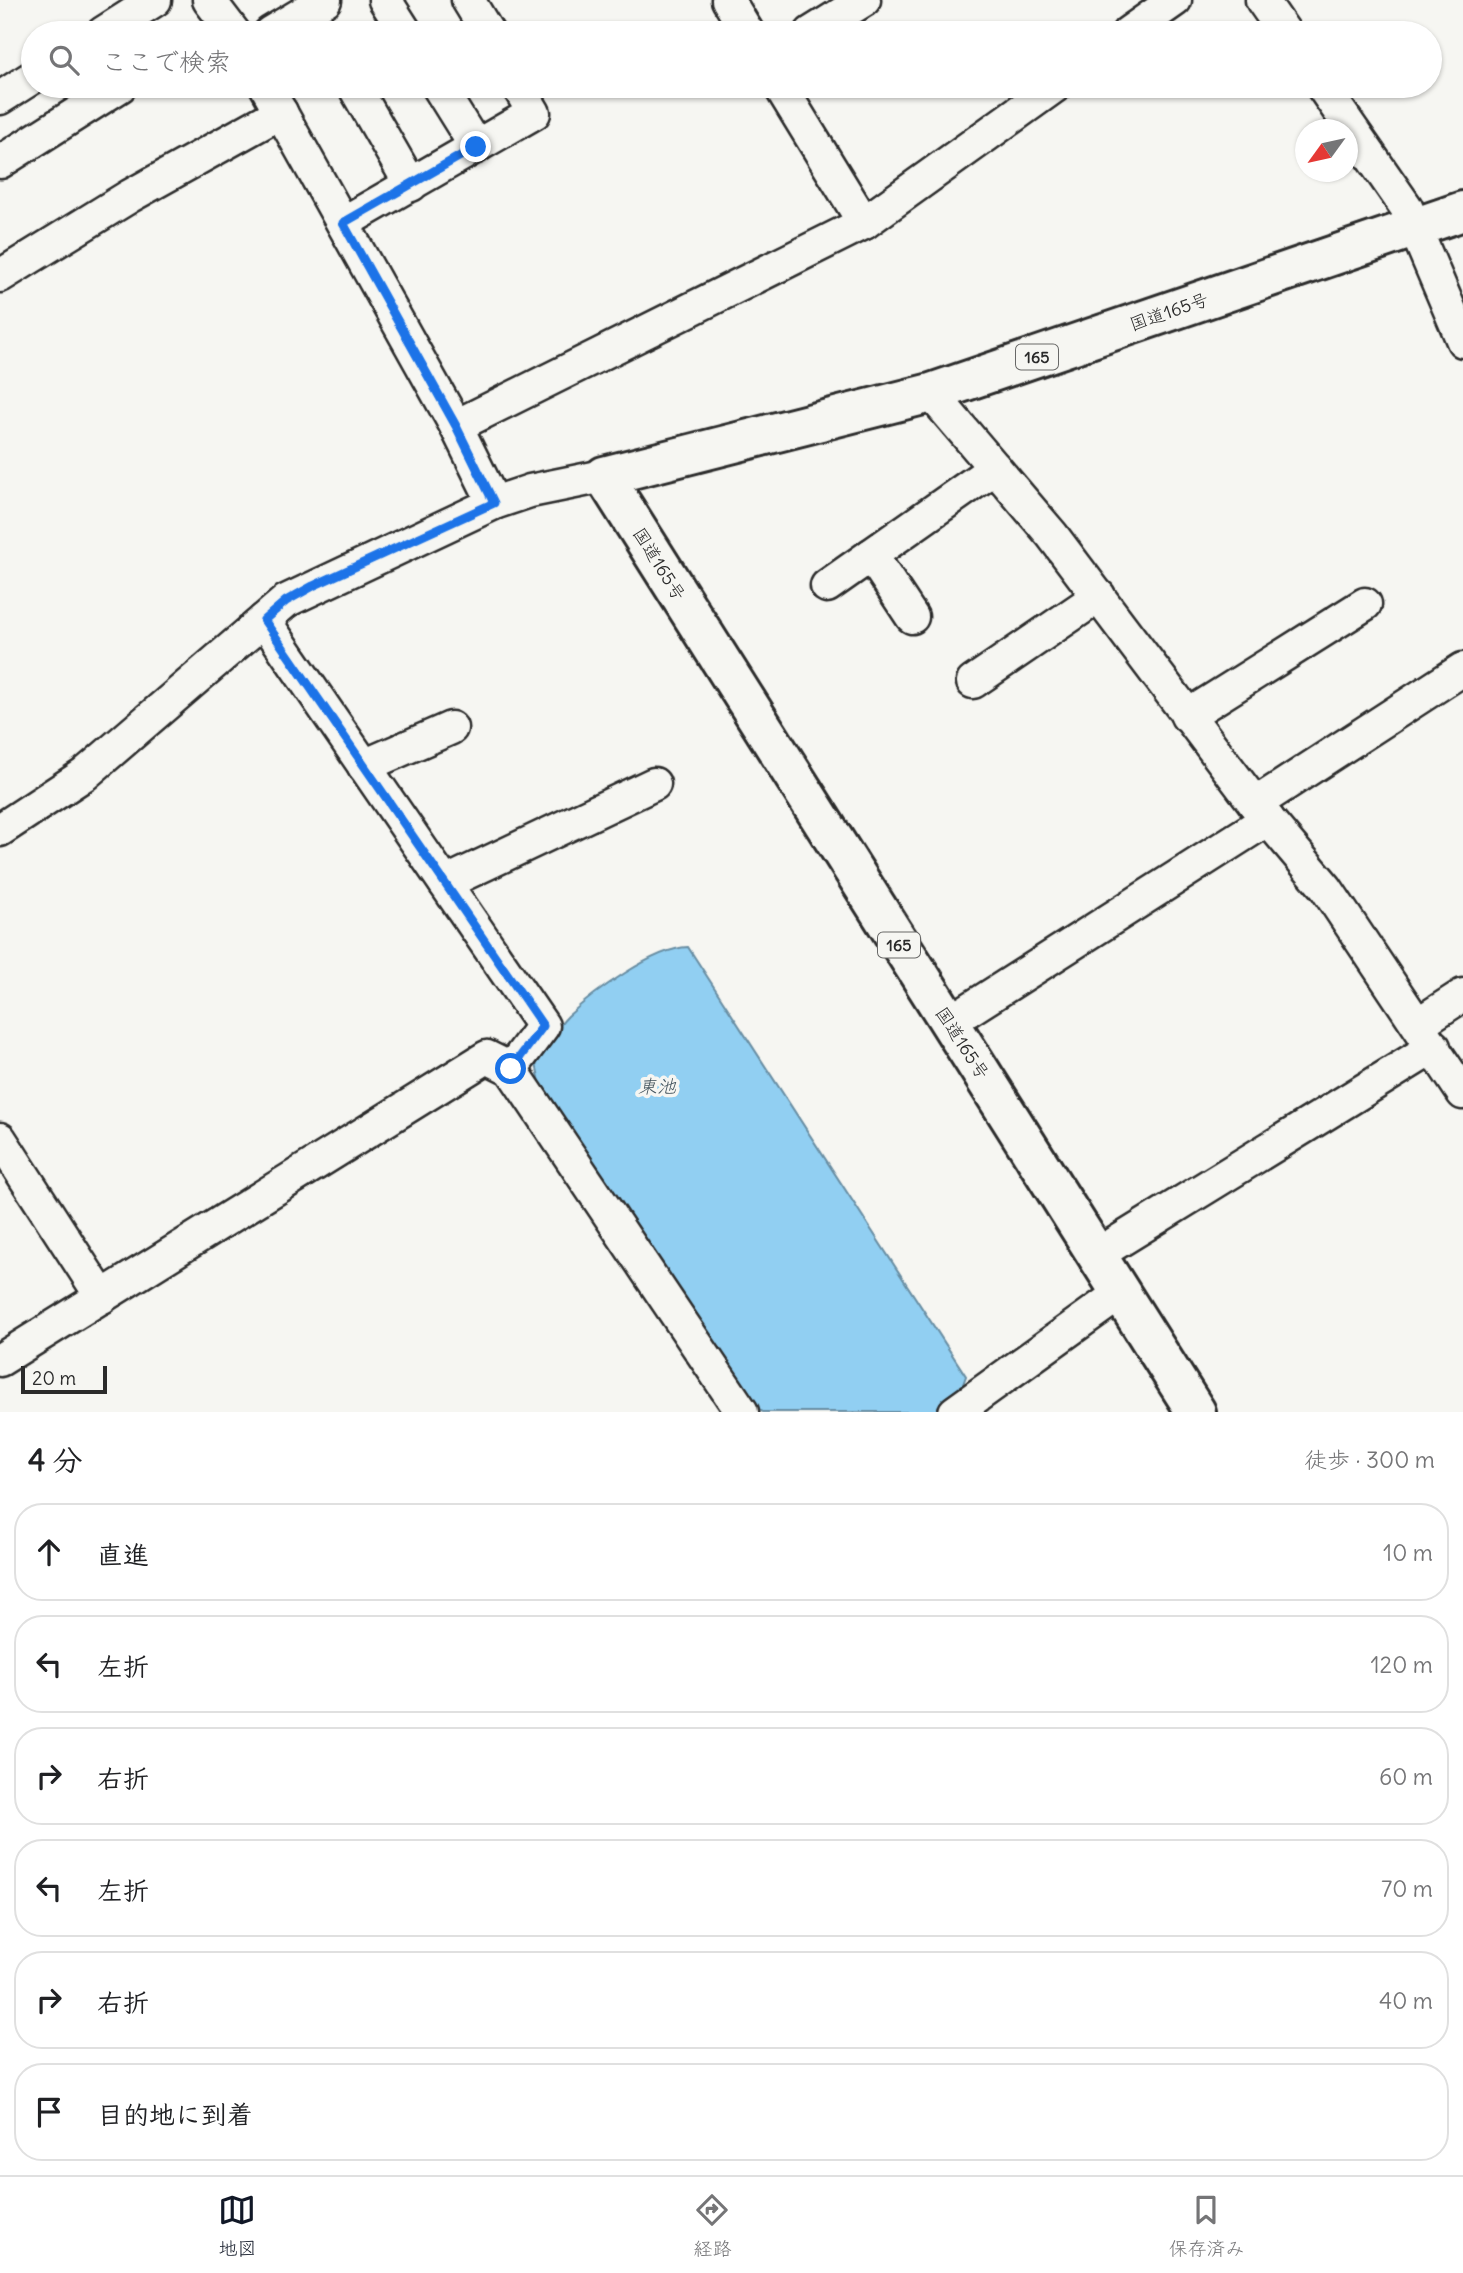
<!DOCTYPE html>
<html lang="ja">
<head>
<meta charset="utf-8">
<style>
	:root { --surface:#fff; --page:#f2f2f2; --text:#202124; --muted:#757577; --line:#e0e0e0; --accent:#111827 }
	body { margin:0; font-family:Delius,"Klee One",sans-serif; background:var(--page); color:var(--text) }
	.compass { position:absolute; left:1295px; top:119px; width:63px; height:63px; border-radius:50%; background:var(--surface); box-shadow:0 2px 5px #0004; rotate:237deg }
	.scale { position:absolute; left:21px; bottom:18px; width:86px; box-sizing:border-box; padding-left:7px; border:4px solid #2b2b2b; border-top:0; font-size:19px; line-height:24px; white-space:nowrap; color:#2b2b2b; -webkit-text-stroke:5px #f6f6f2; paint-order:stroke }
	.stop { position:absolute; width:21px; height:21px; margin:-16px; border:5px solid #1a73e8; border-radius:50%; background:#fff }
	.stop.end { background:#1a73e8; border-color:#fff; box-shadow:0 2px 7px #0008 }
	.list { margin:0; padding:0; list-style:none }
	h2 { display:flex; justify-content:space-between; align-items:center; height:91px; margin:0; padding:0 28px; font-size:30px }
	h2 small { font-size:23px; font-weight:400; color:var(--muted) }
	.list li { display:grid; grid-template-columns:46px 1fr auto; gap:21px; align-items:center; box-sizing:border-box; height:98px; margin:0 14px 14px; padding:0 14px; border:2px solid var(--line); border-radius:28px }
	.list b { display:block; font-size:26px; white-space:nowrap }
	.list em { font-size:23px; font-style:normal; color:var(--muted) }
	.icon { flex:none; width:38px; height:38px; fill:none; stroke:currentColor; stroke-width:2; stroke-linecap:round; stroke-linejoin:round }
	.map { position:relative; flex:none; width:1463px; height:1412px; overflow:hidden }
	.search { position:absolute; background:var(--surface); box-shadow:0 2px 5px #0004; left:21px; right:21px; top:21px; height:77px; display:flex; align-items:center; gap:18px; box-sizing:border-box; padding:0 24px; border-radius:38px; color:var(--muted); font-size:26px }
	.sheet { height:763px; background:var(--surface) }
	nav { display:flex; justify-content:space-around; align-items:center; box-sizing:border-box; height:98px; border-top:2px solid var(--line); background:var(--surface); font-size:19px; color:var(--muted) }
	nav a { display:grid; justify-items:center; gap:4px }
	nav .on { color:var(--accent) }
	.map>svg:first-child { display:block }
	.water { fill:#91cff2; stroke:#688da2; stroke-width:2 }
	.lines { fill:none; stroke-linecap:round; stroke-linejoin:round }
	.street-casing { stroke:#2b2b2b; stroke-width:37 }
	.highway-casing { stroke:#2b2b2b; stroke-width:44 }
	.street { stroke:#f6f6f2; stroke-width:32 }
	.highway { stroke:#f6f6f2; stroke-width:38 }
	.route { stroke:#1a73e8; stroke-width:9 }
	.labels { text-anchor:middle; stroke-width:7; stroke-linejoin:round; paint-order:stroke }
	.shield { fill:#f6f6f2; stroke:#686867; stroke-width:2 }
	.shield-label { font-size:16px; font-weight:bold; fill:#2b2b2b }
	.street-label { font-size:18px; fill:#2b2b2b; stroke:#f6f6f2 }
	.water-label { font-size:19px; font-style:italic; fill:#44545d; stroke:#f6f6f2 }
</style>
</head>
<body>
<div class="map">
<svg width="1463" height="1412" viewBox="0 0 1463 1412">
	<rect width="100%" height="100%" fill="#f6f6f2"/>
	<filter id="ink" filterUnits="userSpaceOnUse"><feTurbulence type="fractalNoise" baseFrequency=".0143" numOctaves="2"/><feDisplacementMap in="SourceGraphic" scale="14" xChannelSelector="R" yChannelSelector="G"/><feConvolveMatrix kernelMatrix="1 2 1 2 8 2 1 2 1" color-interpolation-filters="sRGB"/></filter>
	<g filter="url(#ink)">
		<!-- water -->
		<path class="water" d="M 688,947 L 966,1376 L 958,1398 L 936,1412 L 763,1412 L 752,1405 L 544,1101 L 535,1059 C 546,1045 556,1028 568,1016 C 593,993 654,948 688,947 Z"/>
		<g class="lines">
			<defs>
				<g id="street">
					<path d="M 209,0 L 234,33"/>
					<path d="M 385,0 L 406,33"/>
					<path d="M 468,0 L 488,33"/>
					<path d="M 728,0 L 748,33"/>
					<path d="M 1262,0 L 1285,33"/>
					<path d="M 103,33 L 155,0"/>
					<path d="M 270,33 L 325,0"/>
					<path d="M 811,33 L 864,0"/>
					<path d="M 1128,33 L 1175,0"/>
					<path d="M 266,86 L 456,426 L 494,503"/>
					<path d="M 354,86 L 411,185"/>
					<path d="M 438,86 L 476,147"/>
					<path d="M 780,86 L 864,223"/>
					<path d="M 1322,86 L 1406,207 L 1463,341"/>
					<path d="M 0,98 L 33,77"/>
					<path d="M 0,162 L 120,86"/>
					<path d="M 343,223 L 534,113 L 518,86"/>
					<path d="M 0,276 L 130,196 L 281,112"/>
					<path d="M 931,393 L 1052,535 L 1255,804 L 1326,888 L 1463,1093"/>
					<path d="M 456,426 L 864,223 L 1055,86"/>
					<path d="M 871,555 L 912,617"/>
					<path d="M 827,586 L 995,468"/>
					<path d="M 264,620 L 543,1026 L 511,1069"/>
					<path d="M 973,682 L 1099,596"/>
					<path d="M 1187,716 L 1365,604"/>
					<path d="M 364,766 L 451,728"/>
					<path d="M 1255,804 L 1463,669"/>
					<path d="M 0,830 L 85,774 L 286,601 L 494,503 L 530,491 L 604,476"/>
					<path d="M 445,883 L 654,784"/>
					<path d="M 948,1023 L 1268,819"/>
					<path d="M 1418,1024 L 1463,995"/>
					<path d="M 0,1139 L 102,1297"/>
					<path d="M 1098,1254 L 1434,1047"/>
					<path d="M 0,1360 L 487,1057 L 511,1069 L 742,1412"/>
					<path d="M 955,1412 L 1122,1292"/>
				</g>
				<path id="highway" d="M 1196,1412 L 604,476 L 931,393 L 1463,211"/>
			</defs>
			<!-- street casing -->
			<use href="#street" class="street-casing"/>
			<!-- highway casing -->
			<use href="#highway" class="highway-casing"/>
			<!-- street -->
			<use href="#street" class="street"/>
			<!-- highway -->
			<use href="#highway" class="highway"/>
		</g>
	</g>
	<g class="lines" filter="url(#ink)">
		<!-- route -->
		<path class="route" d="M 476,147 L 343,223 L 456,426 L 494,503 L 313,586 L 286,601 L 264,620 L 543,1026 L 511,1069"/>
	</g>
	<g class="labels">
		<!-- shield labels -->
		<g class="shield">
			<rect x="1016" y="344.5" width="42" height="25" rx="5"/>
			<rect x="878" y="932.5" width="42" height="25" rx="5"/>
		</g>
		<g class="shield-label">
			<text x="1037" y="363">165</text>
			<text x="899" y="951">165</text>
		</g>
		<!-- street labels -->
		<g class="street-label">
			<text transform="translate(1169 312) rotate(-19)" y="6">国道165号</text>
			<text transform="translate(659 564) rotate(58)" y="6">国道165号</text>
			<text transform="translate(962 1043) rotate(57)" y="6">国道165号</text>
		</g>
		<!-- water labels -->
		<g class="water-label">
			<text x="657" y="1093">東池</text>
		</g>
	</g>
</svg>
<svg class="compass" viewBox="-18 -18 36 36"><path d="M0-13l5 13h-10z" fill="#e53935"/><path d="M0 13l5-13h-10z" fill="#757577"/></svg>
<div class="scale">20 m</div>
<div class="stop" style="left:511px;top:1069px"></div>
<div class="stop end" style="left:476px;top:147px"></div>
<div class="search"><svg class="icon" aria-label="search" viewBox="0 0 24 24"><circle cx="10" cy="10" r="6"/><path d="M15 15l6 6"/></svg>ここで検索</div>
</div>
<section class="sheet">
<h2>4 分<small>徒歩 · 300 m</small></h2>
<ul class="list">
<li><svg class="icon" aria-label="ahead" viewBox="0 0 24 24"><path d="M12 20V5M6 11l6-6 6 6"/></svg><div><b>直進</b></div><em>10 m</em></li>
<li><svg class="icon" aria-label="left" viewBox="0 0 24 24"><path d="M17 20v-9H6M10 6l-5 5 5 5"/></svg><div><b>左折</b></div><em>120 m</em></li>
<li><svg class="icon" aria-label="right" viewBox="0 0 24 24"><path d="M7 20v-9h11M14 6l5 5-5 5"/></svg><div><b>右折</b></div><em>60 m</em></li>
<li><svg class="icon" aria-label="left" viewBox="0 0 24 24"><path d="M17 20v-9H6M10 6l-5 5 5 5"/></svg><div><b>左折</b></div><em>70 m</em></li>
<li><svg class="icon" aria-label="right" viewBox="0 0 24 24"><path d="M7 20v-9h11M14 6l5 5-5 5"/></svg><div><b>右折</b></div><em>40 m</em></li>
<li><svg class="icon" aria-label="arrive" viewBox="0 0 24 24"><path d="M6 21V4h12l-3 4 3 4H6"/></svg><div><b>目的地に到着</b></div></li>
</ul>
</section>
<nav>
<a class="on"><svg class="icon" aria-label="map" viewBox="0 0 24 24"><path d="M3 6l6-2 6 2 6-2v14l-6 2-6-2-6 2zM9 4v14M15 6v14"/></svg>地図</a>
<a><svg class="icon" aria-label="directions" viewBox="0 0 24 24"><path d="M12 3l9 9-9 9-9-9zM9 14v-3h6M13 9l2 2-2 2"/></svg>経路</a>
<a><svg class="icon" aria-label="saved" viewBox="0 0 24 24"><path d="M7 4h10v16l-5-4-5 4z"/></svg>保存済み</a>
</nav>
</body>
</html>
